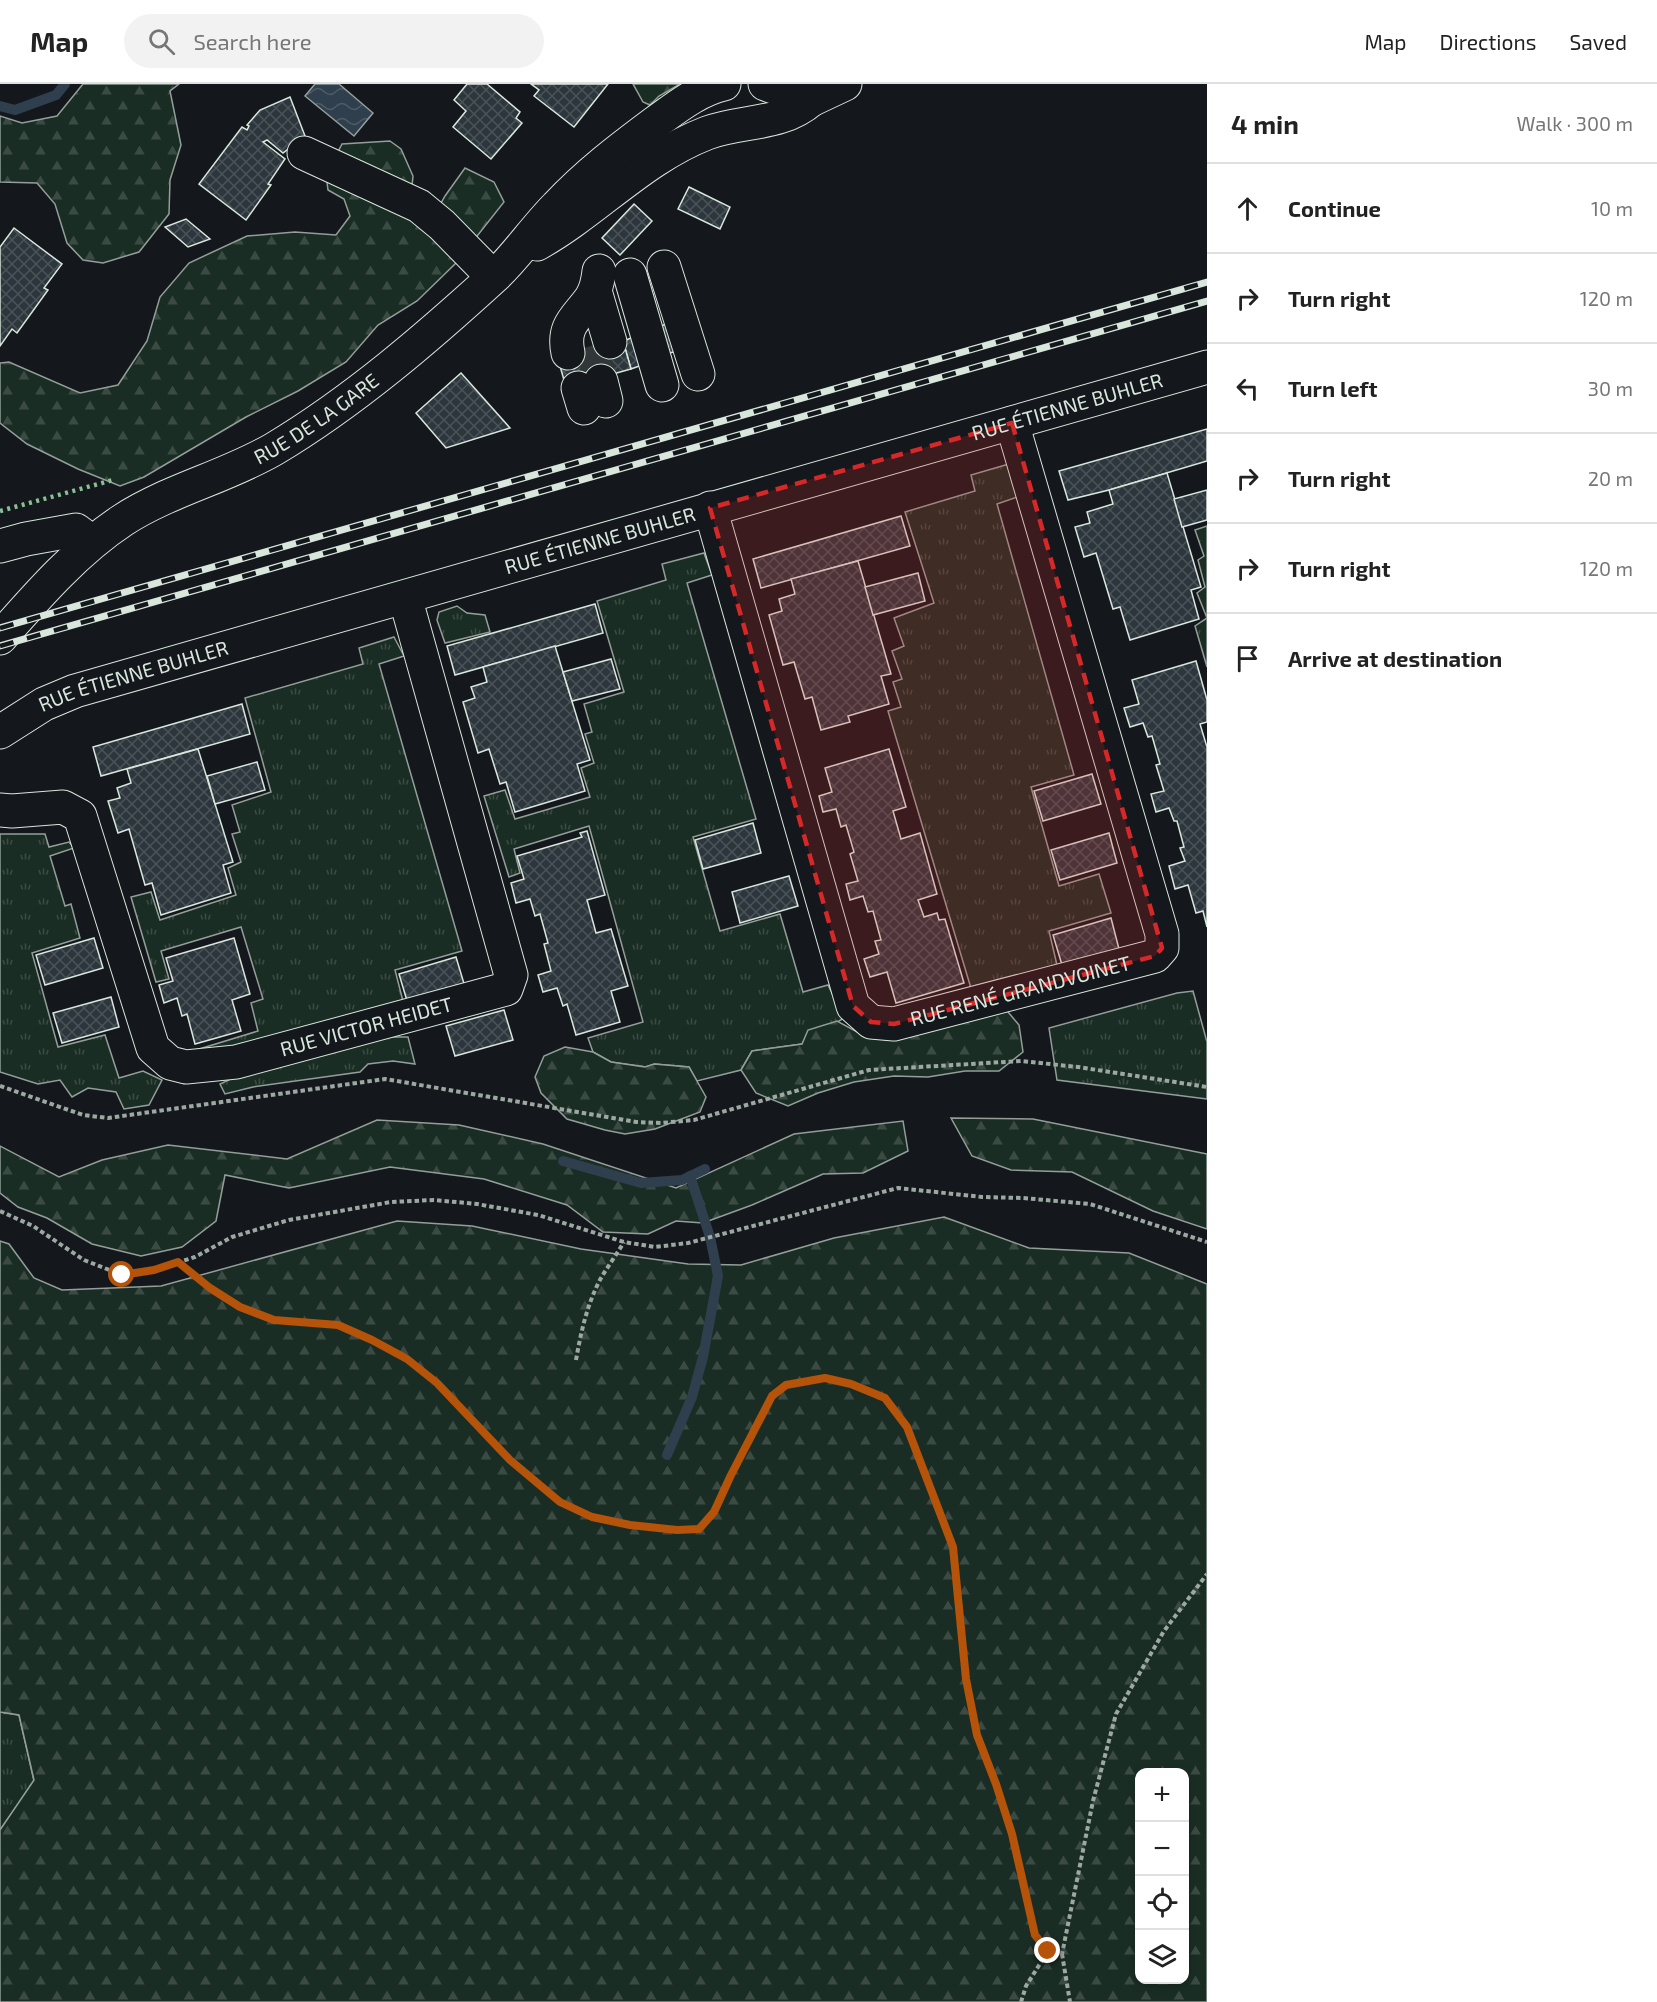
<!DOCTYPE html>
<html lang="en">
<head>
<meta charset="utf-8">
<style>
	:root { --surface:#fff; --page:#f2f2f2; --text:#222; --muted:#767676; --line:#e0e0e0 }
	body { margin:0; font-family:"Exo 2",sans-serif; background:var(--page); color:var(--text) }
	.controls { position:absolute; right:18px; bottom:18px; display:grid; overflow:hidden; border-radius:12px; box-shadow:0 3px 9px #0003 }
	.controls button { width:54px; height:54px; display:grid; place-items:center; padding:0; border:0; border-bottom:2px solid var(--line); background:var(--surface); color:var(--text); font:30px sans-serif }
	.stop { position:absolute; width:18px; height:18px; margin:-14px; border:4px solid #b45309; border-radius:50%; background:#fff }
	.stop.end { background:#b45309; border-color:#fff; box-shadow:0 2px 6px #0008 }
	.list { margin:0; padding:0; list-style:none }
	h2 { display:flex; justify-content:space-between; align-items:center; height:78px; margin:0; padding:0 24px; font-size:26px }
	h2 small { font-size:20px; font-weight:400; color:var(--muted) }
	.list li { display:grid; grid-template-columns:39px 1fr auto; gap:18px; align-items:center; box-sizing:border-box; height:90px; padding:0 24px; border-top:2px solid var(--line) }
	.list b { display:block; font-size:22px; white-space:nowrap }
	.list em { font-size:20px; font-style:normal; color:var(--muted) }
	.icon { flex:none; width:33px; height:33px; fill:none; stroke:currentColor; stroke-width:2; stroke-linecap:round; stroke-linejoin:round }
	.map { position:relative; flex:none; width:1207px; height:1918px; overflow:hidden }
	header { display:flex; align-items:center; gap:36px; box-sizing:border-box; height:84px; padding:0 30px; background:var(--surface); border-bottom:2px solid var(--line) }
	header strong { font-size:28px }
	nav { display:flex; gap:33px; margin-inline-start:auto; font-size:21px }
	.search { width:420px; height:54px; background:var(--page); display:flex; align-items:center; gap:15px; box-sizing:border-box; padding:0 21px; border-radius:33px; color:var(--muted); font-size:22px }
	main { display:flex }
	aside { flex:1; background:var(--surface) }
	.map>svg:first-child { display:block }
	.grass { fill:url(#grass-tufts); stroke:#939e99; stroke-width:1.5 }
	.forest { fill:url(#forest-firs); stroke:#939e99; stroke-width:1.5; fill-rule:evenodd }
	.water { fill:url(#water-waves); stroke:#939e99; stroke-width:1.5 }
	.lines { fill:none; stroke-linecap:round; stroke-linejoin:round }
	.stream { stroke:#2f3f4d; stroke-width:10 }
	.building { fill:url(#building-cross-hatch); stroke:#d8e6dc; stroke-width:1.5 }
	.minor-tunnel { stroke:#313739; stroke-width:33; stroke-dasharray:33 16; stroke-linecap:butt }
	.minor-casing { stroke:#d8e6dc; stroke-width:35 }
	.path { stroke:#9da8a2; stroke-width:4; stroke-dasharray:4.5 3; stroke-linecap:butt }
	.minor { stroke:#14181c; stroke-width:33 }
	.rail-casing { stroke:#d8e6dc; stroke-width:7 }
	.rail { stroke:#14181c; stroke-width:4.5; stroke-dasharray:14; stroke-linecap:butt }
	.hedge { stroke:#8ac095; stroke-width:4.5; stroke-dasharray:3 4.5; stroke-linecap:butt }
	.route { stroke:#b45309; stroke-width:8 }
	.marked { fill:#d62828; fill-opacity:0.2; stroke:#d62828; stroke-width:4.5; stroke-dasharray:12 8; stroke-linejoin:round }
	.labels { text-anchor:middle; stroke-width:4.5; stroke-linejoin:round; paint-order:stroke }
	.street-label { font-size:20px; fill:#d8e6dc; stroke:#14181c }
</style>
</head>
<body>
<header>
<strong>Map</strong>
<div class="search"><svg class="icon" aria-label="search" viewBox="0 0 24 24"><circle cx="10" cy="10" r="6"/><path d="M15 15l6 6"/></svg>Search here</div>
<nav><a>Map</a><a>Directions</a><a>Saved</a></nav>
</header>
<main>
<div class="map">
<svg width="1207" height="1918" viewBox="0 0 1207 1918">
	<defs>
		<pattern id="grass-tufts" width="24" height="20" patternUnits="userSpaceOnUse" patternTransform="scale(1.5)"><rect width="24" height="20" fill="#1a2d24"/><path d="M3 7l-1-3M5 7V3M7 7l1-3M15 17l-1-3M17 17v-4M19 17l1-3" fill="none" stroke="#3b4b43"/></pattern>
		<pattern id="forest-firs" width="22" height="20" patternUnits="userSpaceOnUse" patternTransform="scale(1.5)"><rect width="22" height="20" fill="#1a2d24"/><path d="M5 1l3.5 6h-7zM16 11l3.5 6h-7z" fill="#3b4b43"/></pattern>
		<pattern id="water-waves" width="16" height="10" patternUnits="userSpaceOnUse" patternTransform="scale(1.5)"><rect width="16" height="10" fill="#2f3f4d"/><path d="M0 5q4-4 8 0t8 0" fill="none" stroke="#4c5b66"/></pattern>
		<pattern id="building-cross-hatch" width="8" height="8" patternUnits="userSpaceOnUse" patternTransform="scale(1.5)"><rect width="8" height="8" fill="#2c363c"/><path d="M0 0l8 8M0 8l8-8" fill="none" stroke="#4a5358"/></pattern>
	</defs>
	<rect width="100%" height="100%" fill="#14181c"/>
	<!-- grass -->
	<g class="grass">
		<path d="M 1009,380 L 1020,412 L 997,420 L 1074,691 L 1031,703 L 1059,802 L 1099,790 L 1111,829 L 1049,847 L 1057,881 L 973,911 L 888,627 L 901,623 L 893,598 L 902,595 L 892,567 L 904,562 L 894,534 L 934,519 L 905,428 L 975,407 L 971,391 Z"/>
		<path d="M 1207,442 L 1207,534 L 1197,509 L 1205,503 L 1198,476 L 1204,472 L 1195,446 Z"/>
		<path d="M 704,469 L 712,491 L 687,499 L 756,735 L 693,753 L 720,847 L 780,830 L 803,908 L 828,901 L 844,934 L 802,960 L 752,967 L 741,986 L 697,997 L 689,983 L 655,980 L 646,983 L 611,978 L 593,968 L 588,954 L 643,938 L 589,742 L 514,765 L 520,789 L 509,793 L 484,712 L 505,706 L 515,735 L 590,713 L 581,684 L 594,679 L 585,650 L 592,648 L 584,620 L 624,608 L 597,517 L 666,496 L 662,480 Z"/>
		<path d="M 457,522 L 467,529 L 485,531 L 490,548 L 445,559 L 437,536 L 439,528 Z"/>
		<path d="M 1207,534 L 1207,583 L 1195,542 Z"/>
		<path d="M 394,553 L 404,572 L 379,580 L 462,867 L 395,886 L 404,921 L 232,969 L 196,966 L 258,947 L 251,919 L 263,915 L 241,843 L 161,867 L 169,895 L 156,898 L 131,813 L 151,808 L 160,836 L 236,811 L 228,784 L 241,778 L 232,750 L 240,748 L 232,721 L 271,708 L 245,614 L 363,580 L 359,564 Z"/>
		<path d="M 0,750 L 45,750 L 49,763 L 69,758 L 74,764 L 50,772 L 65,822 L 71,820 L 80,854 L 32,869 L 58,963 L 105,951 L 119,994 L 143,987 L 162,996 L 149,1021 L 124,1025 L 116,1008 L 88,1004 L 72,1013 L 60,996 L 38,1000 L 0,988 Z"/>
		<path d="M 1193,907 L 1207,958 L 1207,1015 L 1057,996 L 1049,944 L 1177,909 Z"/>
		<path d="M 379,953 L 408,953 L 415,980 L 393,977 L 368,980 L 360,988 L 253,1003 L 225,1010 L 220,1000 L 241,990 Z"/>
		<path d="M 0,1628 L 19,1631 L 34,1697 L 0,1746 Z"/>
	</g>
	<!-- forest -->
	<g class="forest">
		<path d="M 83,0 L 179,0 L 170,7 L 181,61 L 170,96 L 169,130 L 139,168 L 103,179 L 83,176 L 67,159 L 55,120 L 37,99 L 0,98 L 0,32 L 22,39 L 57,32 Z"/>
		<path d="M 633,0 L 680,0 L 659,12 L 650,21 L 643,18 Z"/>
		<path d="M 390,57 L 401,65 L 413,92 L 410,122 L 431,137 L 445,112 L 465,84 L 494,98 L 504,118 L 455,180 L 417,217 L 378,241 L 346,278 L 298,307 L 246,333 L 144,393 L 120,402 L 78,385 L 27,360 L 0,339 L 0,279 L 9,278 L 80,309 L 118,301 L 147,257 L 160,213 L 189,179 L 247,152 L 295,148 L 336,151 L 350,132 L 344,115 L 328,106 L 326,91 L 342,60 Z"/>
		<path d="M 1003,922 L 1019,941 L 1023,968 L 999,987 L 965,987 L 928,993 L 894,992 L 854,998 L 818,1009 L 788,1022 L 756,1009 L 741,986 L 752,967 L 802,960 L 808,946 L 837,937 L 859,949 Z"/>
		<path d="M 565,963 L 593,968 L 611,978 L 645,983 L 654,980 L 689,983 L 706,1013 L 700,1028 L 655,1045 L 625,1050 L 605,1046 L 567,1035 L 541,1009 L 535,993 L 544,972 Z"/>
		<path d="M 951,1034 L 1033,1035 L 1207,1070 L 1207,1145 L 1153,1127 L 1072,1088 L 1011,1086 L 972,1072 Z"/>
		<path d="M 377,1036 L 459,1041 L 543,1060 L 676,1104 L 794,1050 L 903,1037 L 908,1067 L 863,1089 L 823,1090 L 752,1121 L 703,1139 L 676,1137 L 648,1150 L 603,1148 L 567,1121 L 484,1095 L 390,1083 L 289,1104 L 225,1091 L 216,1137 L 182,1163 L 141,1172 L 92,1160 L 47,1134 L 18,1123 L 0,1109 L 0,1062 L 59,1093 L 102,1076 L 168,1061 L 287,1075 Z"/>
		<path d="M 944,1133 L 1029,1164 L 1129,1169 L 1207,1200 L 1207,1918 L 0,1918 L 0,1746 L 34,1696 L 19,1631 L 0,1628 L 0,1157 L 9,1160 L 34,1194 L 62,1206 L 161,1202 L 397,1137 L 472,1142 L 581,1165 L 688,1180 L 741,1181 L 834,1154 ZM 1184,1688 L 1184,1896 L 1140,1896 L 1140,1688 Z"/>
	</g>
	<!-- water -->
	<path class="water" d="M 315,0 L 339,0 L 373,29 L 354,52 L 305,12 Z"/>
	<g class="lines">
		<!-- stream -->
		<g class="stream">
			<path d="M 0,22 L 15,26 L 56,11 L 65,0"/>
			<path d="M 563,1077 L 641,1099 L 682,1096 L 705,1085"/>
			<path d="M 667,1371 L 692,1313 L 703,1273 L 718,1192 L 710,1153 L 690,1092"/>
		</g>
	</g>
	<!-- building -->
	<g class="building">
		<path d="M 467,0 L 487,0 L 520,28 L 516,34 L 522,39 L 491,75 L 453,43 L 466,27 L 454,16 Z"/>
		<path d="M 531,0 L 608,0 L 574,43 L 534,12 L 539,6 Z"/>
		<path d="M 290,13 L 305,52 L 283,69 L 267,56 L 263,58 L 285,75 L 268,100 L 271,101 L 246,136 L 199,100 L 242,43 L 247,46 L 249,42 L 247,41 L 260,26 Z"/>
		<path d="M 689,103 L 730,123 L 720,145 L 678,125 Z"/>
		<path d="M 634,120 L 652,137 L 620,171 L 602,154 Z"/>
		<path d="M 186,135 L 210,155 L 188,163 L 165,143 Z"/>
		<path d="M 14,144 L 62,180 L 44,204 L 48,206 L 17,249 L 12,245 L 0,262 L 0,163 Z"/>
		<path d="M 669,239 L 677,267 L 666,270 L 658,243 Z"/>
		<path d="M 634,253 L 642,281 L 631,285 L 623,257 Z"/>
		<path d="M 623,257 L 631,285 L 566,303 L 558,275 Z"/>
		<path d="M 461,289 L 510,344 L 446,364 L 416,329 Z"/>
		<path d="M 1207,345 L 1207,377 L 1109,406 L 1068,416 L 1059,387 Z"/>
		<path d="M 1167,389 L 1201,503 L 1191,506 L 1199,535 L 1130,556 L 1120,523 L 1113,525 L 1096,469 L 1084,473 L 1075,443 L 1090,439 L 1087,428 L 1113,420 L 1109,406 Z"/>
		<path d="M 1207,406 L 1207,436 L 1182,443 L 1174,415 Z"/>
		<path d="M 901,432 L 910,462 L 761,504 L 753,475 Z"/>
		<path d="M 858,477 L 891,590 L 881,592 L 889,620 L 848,632 L 850,638 L 821,646 L 812,613 L 805,615 L 794,578 L 783,581 L 769,531 L 782,527 L 779,515 L 795,510 L 791,495 Z"/>
		<path d="M 918,489 L 925,517 L 873,531 L 865,503 Z"/>
		<path d="M 595,520 L 603,549 L 455,591 L 447,562 Z"/>
		<path d="M 555,562 L 590,676 L 577,680 L 585,707 L 515,728 L 506,698 L 500,700 L 489,665 L 478,669 L 463,618 L 475,614 L 471,603 L 487,598 L 483,583 Z"/>
		<path d="M 611,575 L 620,605 L 572,617 L 563,588 Z"/>
		<path d="M 1196,577 L 1207,616 L 1207,638 L 1200,640 L 1207,663 L 1207,843 L 1203,827 L 1196,829 L 1188,801 L 1175,805 L 1169,782 L 1185,777 L 1180,764 L 1184,763 L 1177,737 L 1174,737 L 1169,724 L 1156,728 L 1151,710 L 1164,707 L 1156,681 L 1160,680 L 1152,652 L 1148,653 L 1143,639 L 1130,643 L 1124,624 L 1139,620 L 1132,596 Z"/>
		<path d="M 242,620 L 250,650 L 101,692 L 93,663 Z"/>
		<path d="M 198,665 L 233,778 L 223,781 L 231,809 L 161,831 L 152,799 L 145,801 L 129,745 L 118,749 L 108,717 L 120,714 L 117,704 L 131,699 L 127,685 Z"/>
		<path d="M 889,665 L 906,723 L 893,727 L 901,755 L 920,749 L 937,810 L 918,816 L 924,833 L 937,829 L 939,836 L 945,835 L 964,899 L 896,919 L 887,888 L 870,893 L 864,875 L 879,870 L 875,857 L 881,856 L 873,827 L 868,828 L 863,812 L 850,816 L 846,800 L 858,797 L 850,770 L 854,768 L 846,741 L 841,743 L 836,725 L 823,728 L 819,712 L 832,708 L 825,684 Z"/>
		<path d="M 257,678 L 265,706 L 215,720 L 207,692 Z"/>
		<path d="M 1092,690 L 1101,720 L 1043,737 L 1034,707 Z"/>
		<path d="M 753,739 L 761,769 L 703,785 L 695,756 Z"/>
		<path d="M 587,747 L 605,811 L 587,816 L 596,849 L 611,845 L 628,902 L 611,907 L 620,938 L 576,951 L 567,920 L 563,922 L 557,904 L 543,908 L 538,891 L 551,887 L 544,860 L 548,859 L 540,830 L 535,832 L 530,815 L 516,819 L 511,799 L 524,795 L 517,772 L 582,753 L 580,749 Z"/>
		<path d="M 1109,749 L 1117,779 L 1060,796 L 1051,766 Z"/>
		<path d="M 789,792 L 798,822 L 740,839 L 732,808 Z"/>
		<path d="M 1111,834 L 1119,865 L 1062,881 L 1053,851 Z"/>
		<path d="M 94,854 L 103,884 L 45,901 L 36,871 Z"/>
		<path d="M 234,854 L 250,910 L 232,916 L 241,947 L 195,960 L 187,930 L 182,932 L 177,914 L 164,919 L 159,901 L 173,897 L 166,874 Z"/>
		<path d="M 456,873 L 465,903 L 408,920 L 399,890 Z"/>
		<path d="M 111,913 L 119,943 L 62,959 L 53,929 Z"/>
		<path d="M 504,926 L 513,956 L 455,972 L 446,942 Z"/>
	</g>
	<g class="lines">
		<!-- minor-tunnel -->
		<path class="minor-tunnel" d="M 591,262 L 601,297"/>
		<defs>
			<g id="minor">
				<path d="M 811,16 L 845,0"/>
				<path d="M 304,69 L 419,122 L 442,141 L 493,193"/>
				<path d="M 537,160 C 596,127 642,74 707,49 C 742,36 781,42 811,16 L 765,0"/>
				<path d="M 664,183 L 698,290"/>
				<path d="M 630,191 L 662,301"/>
				<path d="M 595,207 L 610,258"/>
				<path d="M 568,269 C 562,241 577,234 591,214 C 596,206 598,197 599,187"/>
				<path d="M 601,297 L 606,317"/>
				<path d="M 578,304 L 584,324"/>
				<path id="s1" d="M 710,424 L 853,922 L 871,938 L 894,940 L 1155,872 L 1162,864 L 1162,850 L 1012,339"/>
				<path d="M 0,462 L 26,455 L 76,446 L 92,458"/>
				<path id="s2" d="M 0,554 C 37,512 76,467 123,436 C 169,406 226,393 274,365 C 354,317 427,254 496,191 C 518,170 535,144 557,122 C 587,90 621,64 656,38 C 677,23 698,6 724,0"/>
				<path id="s3" d="M 0,648 L 44,620 L 75,607 L 1207,283"/>
				<path id="s4" d="M 0,726 L 12,727 L 63,723 L 80,732 L 153,964 L 170,979 L 186,983 L 236,978 L 506,905 L 511,891 L 405,513"/>
			</g>
		</defs>
		<!-- minor casing -->
		<use href="#minor" class="minor-casing"/>
		<!-- path -->
		<g class="path">
			<path d="M 0,1002 L 83,1031 L 108,1034 L 385,995 L 636,1038 L 661,1039 L 694,1036 L 869,986 L 1021,977 L 1078,983 L 1207,1003"/>
			<path d="M 0,1127 L 33,1142 L 84,1176 L 122,1191 L 154,1186 L 195,1173 L 232,1153 L 289,1136 L 391,1118 L 434,1116 L 477,1120 L 538,1131 L 624,1158 L 655,1163 L 688,1159 L 898,1104 L 982,1113 L 1023,1114 L 1090,1120 L 1207,1158"/>
			<path d="M 178,1178 L 210,1204 L 240,1223 L 274,1236 L 338,1241 L 372,1256 L 407,1275 L 437,1299 L 510,1376 L 560,1417 L 592,1433 L 630,1441 L 677,1446 L 699,1445 L 714,1428 L 731,1391 L 772,1312 L 786,1301 L 825,1294 L 851,1300 L 885,1314 L 907,1343 L 953,1463 L 966,1595 L 977,1651 L 996,1700 L 1012,1750 L 1035,1852 L 1048,1867 L 1062,1870 L 1093,1717 L 1116,1630 L 1164,1547 L 1207,1490"/>
			<path d="M 576,1276 C 581,1248 587,1220 601,1194 C 608,1182 617,1170 624,1158"/>
			<path d="M 1062,1870 L 1070,1918"/>
			<path d="M 1021,1918 L 1026,1902 L 1048,1867"/>
		</g>
		<!-- minor -->
		<use href="#minor" class="minor"/>
		<defs>
			<g id="rail">
				<path d="M 0,544 L 1207,198"/>
				<path d="M 0,562 L 1207,217"/>
			</g>
		</defs>
		<!-- rail casing -->
		<use href="#rail" class="rail-casing"/>
		<!-- rail -->
		<use href="#rail" class="rail"/>
		<!-- hedge -->
		<path class="hedge" d="M 0,427 L 113,396"/>
	</g>
	<g class="lines">
		<!-- route -->
		<path class="route" d="M 122,1191 L 154,1186 L 178,1178 L 210,1204 L 240,1223 L 274,1236 L 338,1241 L 372,1256 L 407,1275 L 437,1299 L 510,1376 L 560,1418 L 592,1433 L 630,1441 L 677,1446 L 699,1445 L 714,1428 L 731,1391 L 772,1312 L 786,1301 L 825,1294 L 851,1300 L 885,1314 L 907,1343 L 953,1463 L 966,1595 L 977,1651 L 996,1700 L 1012,1750 L 1035,1851 L 1048,1867"/>
	</g>
	<!-- marked area -->
	<path class="marked" d="M 1012,339 L 1162,864 L 1155,872 L 894,940 L 871,938 L 853,922 L 710,424 Z"/>
	<g class="labels">
		<!-- street labels -->
		<g class="street-label">
			<text dy="7" stroke="none"><textPath href="#s3" startOffset="1118">RUE ÉTIENNE BUHLER</textPath></text>
			<text dy="7" stroke="none"><textPath href="#s2" startOffset="390">RUE DE LA GARE</textPath></text>
			<text dy="7" stroke="none"><textPath href="#s3" startOffset="632">RUE ÉTIENNE BUHLER</textPath></text>
			<text dy="7" stroke="none"><textPath href="#s3" startOffset="146">RUE ÉTIENNE BUHLER</textPath></text>
			<text dy="7" stroke="none"><textPath href="#s1" startOffset="696">RUE RENÉ GRANDVOINET</textPath></text>
			<text dy="7" stroke="none"><textPath href="#s4" startOffset="550">RUE VICTOR HEIDET</textPath></text>
		</g>
	</g>
</svg>
<div class="controls">
<button>+</button>
<button>−</button>
<button><svg class="icon" aria-label="locate" viewBox="0 0 24 24"><circle cx="12" cy="12" r="6"/><path d="M12 2v4M12 18v4M2 12h4M18 12h4"/></svg></button>
<button><svg class="icon" aria-label="layers" viewBox="0 0 24 24"><path d="M12 4l9 5-9 5-9-5zM3 14l9 5 9-5"/></svg></button>
</div>
<div class="stop" style="left:122px;top:1191px"></div>
<div class="stop end" style="left:1048px;top:1867px"></div>
</div>
<aside>
<h2>4 min<small>Walk · 300 m</small></h2>
<ul class="list">
<li><svg class="icon" aria-label="ahead" viewBox="0 0 24 24"><path d="M12 20V5M6 11l6-6 6 6"/></svg><div><b>Continue</b></div><em>10 m</em></li>
<li><svg class="icon" aria-label="right" viewBox="0 0 24 24"><path d="M7 20v-9h11M14 6l5 5-5 5"/></svg><div><b>Turn right</b></div><em>120 m</em></li>
<li><svg class="icon" aria-label="left" viewBox="0 0 24 24"><path d="M17 20v-9H6M10 6l-5 5 5 5"/></svg><div><b>Turn left</b></div><em>30 m</em></li>
<li><svg class="icon" aria-label="right" viewBox="0 0 24 24"><path d="M7 20v-9h11M14 6l5 5-5 5"/></svg><div><b>Turn right</b></div><em>20 m</em></li>
<li><svg class="icon" aria-label="right" viewBox="0 0 24 24"><path d="M7 20v-9h11M14 6l5 5-5 5"/></svg><div><b>Turn right</b></div><em>120 m</em></li>
<li><svg class="icon" aria-label="arrive" viewBox="0 0 24 24"><path d="M6 21V4h12l-3 4 3 4H6"/></svg><div><b>Arrive at destination</b></div></li>
</ul>
</aside>
</main>
</body>
</html>
